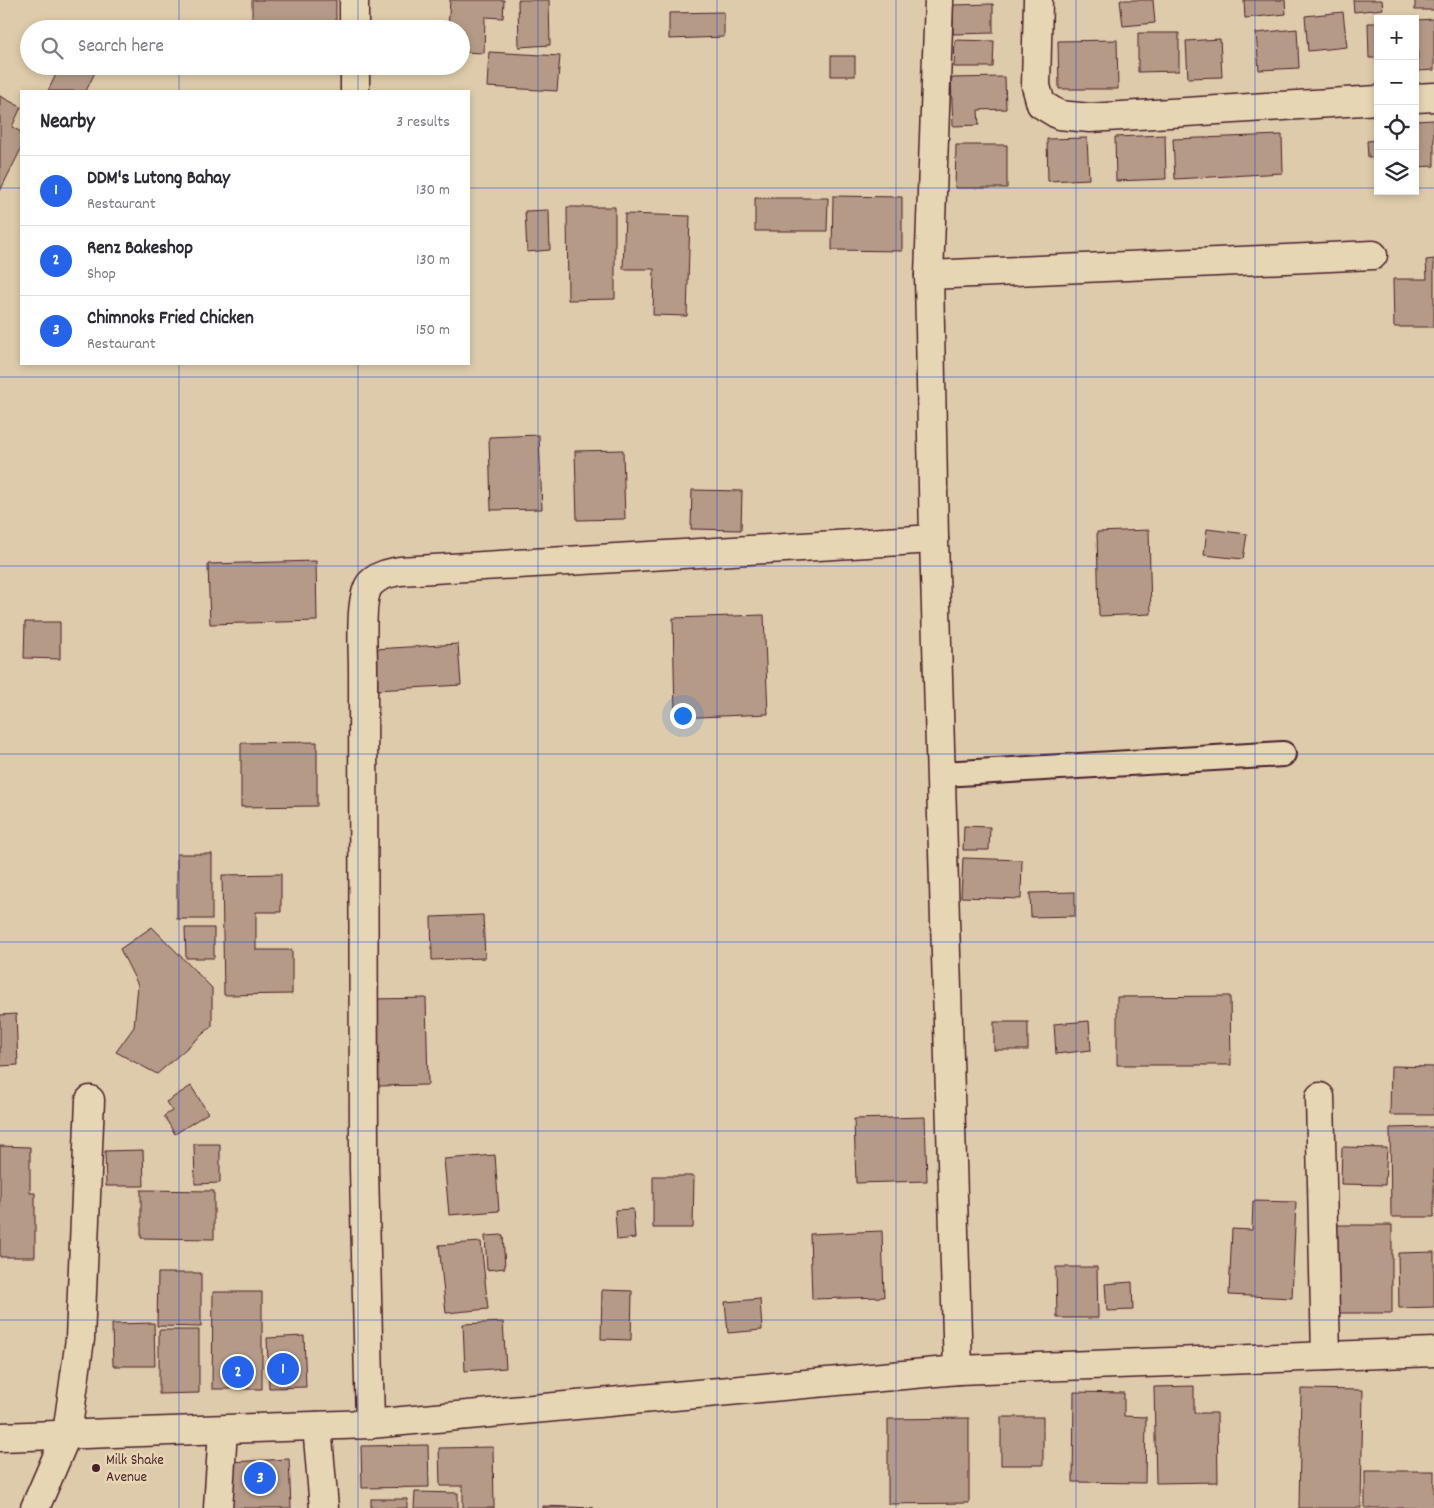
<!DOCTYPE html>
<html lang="en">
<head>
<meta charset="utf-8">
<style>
	:root { --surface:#fff; --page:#f7f7f7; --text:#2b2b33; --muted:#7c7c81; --line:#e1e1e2; --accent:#2563eb }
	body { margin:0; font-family:Dekko,sans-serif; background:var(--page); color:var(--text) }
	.controls { position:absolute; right:15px; top:15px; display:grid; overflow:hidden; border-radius:0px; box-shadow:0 2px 8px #0003 }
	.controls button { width:45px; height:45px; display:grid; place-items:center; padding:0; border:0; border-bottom:1px solid var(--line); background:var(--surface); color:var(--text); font:25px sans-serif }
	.you { position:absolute; left:682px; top:715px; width:18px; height:18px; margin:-12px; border:4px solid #fff; border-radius:50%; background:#1a73e8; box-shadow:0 0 0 8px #1a73e833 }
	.badge { display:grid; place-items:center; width:32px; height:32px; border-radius:50%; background:var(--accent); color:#fff; font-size:16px; font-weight:700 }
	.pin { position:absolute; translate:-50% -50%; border:2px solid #fff; box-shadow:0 1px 5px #0006 }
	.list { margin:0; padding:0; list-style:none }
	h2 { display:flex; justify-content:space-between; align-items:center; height:65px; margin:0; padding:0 20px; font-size:21px }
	h2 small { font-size:16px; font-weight:400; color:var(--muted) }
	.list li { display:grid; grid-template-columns:32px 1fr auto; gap:15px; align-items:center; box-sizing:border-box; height:70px; padding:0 20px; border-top:1px solid var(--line) }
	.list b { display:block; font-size:19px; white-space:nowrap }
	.list p { margin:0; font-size:16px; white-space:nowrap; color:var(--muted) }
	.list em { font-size:16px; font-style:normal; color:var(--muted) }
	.icon { flex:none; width:28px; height:28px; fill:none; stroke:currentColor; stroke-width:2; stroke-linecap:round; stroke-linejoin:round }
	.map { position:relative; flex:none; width:1434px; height:1508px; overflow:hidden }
	.search { position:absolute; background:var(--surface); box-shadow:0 2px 8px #0003; left:20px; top:20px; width:450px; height:55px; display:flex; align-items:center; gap:12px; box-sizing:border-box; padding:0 18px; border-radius:28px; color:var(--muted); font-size:19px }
	.panel { position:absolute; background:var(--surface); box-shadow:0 2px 8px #0003; left:20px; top:90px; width:450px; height:275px; border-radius:0px }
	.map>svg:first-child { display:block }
	.building { fill:#b59a87; stroke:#4a1f2b }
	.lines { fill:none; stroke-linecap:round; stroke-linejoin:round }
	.service-casing { stroke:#4a1f2b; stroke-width:28 }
	.minor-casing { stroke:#4a1f2b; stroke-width:31 }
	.tertiary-casing { stroke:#4a1f2b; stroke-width:31 }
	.service { stroke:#e7d6b3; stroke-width:24 }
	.minor { stroke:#e7d6b3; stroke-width:28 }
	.tertiary { stroke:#e7d6b3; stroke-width:28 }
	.grid { fill:none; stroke:#1d4ed8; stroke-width:1; stroke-opacity:0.55 }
	.poi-dot { fill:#4a1f2b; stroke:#e7d6b3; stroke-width:2 }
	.labels { text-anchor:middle; stroke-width:5; stroke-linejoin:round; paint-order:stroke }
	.poi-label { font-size:15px; fill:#4a1f2b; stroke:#e7d6b3; text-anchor:start }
</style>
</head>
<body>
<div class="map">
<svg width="1434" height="1508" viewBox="0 0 1434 1508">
	<rect width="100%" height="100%" fill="#decbab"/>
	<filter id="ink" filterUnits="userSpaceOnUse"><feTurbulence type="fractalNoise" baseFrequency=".02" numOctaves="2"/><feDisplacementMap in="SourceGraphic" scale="10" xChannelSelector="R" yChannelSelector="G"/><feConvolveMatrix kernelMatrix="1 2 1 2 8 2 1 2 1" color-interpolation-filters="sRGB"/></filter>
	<g filter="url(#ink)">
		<!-- building -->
		<g class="building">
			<path d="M 252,0 L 336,0 L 336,22 L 252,23 Z"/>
			<path d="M 450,0 L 504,0 L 503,18 L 485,17 L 484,53 L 461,52 L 461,29 L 448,29 Z"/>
			<path d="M 518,0 L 549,0 L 550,45 L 519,47 Z"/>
			<path d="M 1120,0 L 1153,0 L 1155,23 L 1123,26 Z"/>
			<path d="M 1244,0 L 1285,0 L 1286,14 L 1245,18 Z"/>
			<path d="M 1353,0 L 1382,0 L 1383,9 L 1354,12 Z"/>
			<rect x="1415" y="0" width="19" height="10"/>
			<path d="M 993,4 L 993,33 L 953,34 L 953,5 Z"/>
			<path d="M 724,12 L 724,37 L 669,39 L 669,13 Z"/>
			<path d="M 1343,12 L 1347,47 L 1308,51 L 1305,16 Z"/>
			<path d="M 1434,19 L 1434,70 L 1418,71 L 1417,20 Z"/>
			<path d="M 1368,23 L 1378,23 L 1378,58 L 1369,58 Z"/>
			<path d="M 1297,29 L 1299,68 L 1259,70 L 1256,33 Z"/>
			<path d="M 1138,33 L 1179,33 L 1179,71 L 1138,72 Z"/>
			<path d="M 1220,39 L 1222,77 L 1188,78 L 1186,41 Z"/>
			<path d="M 955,40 L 994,41 L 993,67 L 954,67 Z"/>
			<path d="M 1117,40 L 1118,89 L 1059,89 L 1058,41 Z"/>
			<path d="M 489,52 L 560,56 L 557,91 L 487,87 Z"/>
			<rect x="831" y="56" width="24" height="20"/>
			<path d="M 60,66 L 98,66 L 86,91 L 48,91 Z"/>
			<path d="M 1005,77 L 1006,109 L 978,110 L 979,125 L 953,126 L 951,78 Z"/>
			<path d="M 0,96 L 21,107 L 12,127 L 21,132 L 21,149 L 0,191 Z"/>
			<path d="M 1434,120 L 1434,166 L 1415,167 L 1415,121 Z"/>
			<path d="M 1165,135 L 1166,179 L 1116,181 L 1115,137 Z"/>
			<path d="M 1282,135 L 1283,173 L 1175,179 L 1173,139 Z"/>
			<path d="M 1087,138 L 1089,179 L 1048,181 L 1047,139 Z"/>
			<path d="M 1378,140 L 1378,157 L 1368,157 L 1367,141 Z"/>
			<path d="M 956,145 L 1007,145 L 1007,188 L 955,188 Z"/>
			<path d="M 833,196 L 902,197 L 902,251 L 832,250 Z"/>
			<path d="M 755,198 L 828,198 L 827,231 L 755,231 Z"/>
			<path d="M 567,207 L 615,207 L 615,299 L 568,300 Z"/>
			<path d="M 549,210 L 550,250 L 527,252 L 525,211 Z"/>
			<path d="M 625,214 L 690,216 L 687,316 L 653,315 L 654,269 L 623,269 Z"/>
			<path d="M 1434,259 L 1434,327 L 1394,327 L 1393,279 L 1427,279 L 1426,260 Z"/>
			<path d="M 539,435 L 542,509 L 491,510 L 489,437 Z"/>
			<path d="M 623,450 L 625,519 L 577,520 L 575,451 Z"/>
			<path d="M 692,490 L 742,491 L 741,530 L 691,529 Z"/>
			<path d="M 1207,529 L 1247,534 L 1243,559 L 1204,555 Z"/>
			<path d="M 1149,530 L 1151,614 L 1099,616 L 1097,532 Z"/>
			<path d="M 316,561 L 317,621 L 210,624 L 208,564 Z"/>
			<path d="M 764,615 L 768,714 L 675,718 L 673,618 Z"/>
			<path d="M 25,622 L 60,622 L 60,659 L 24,658 Z"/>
			<path d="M 458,644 L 461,685 L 377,690 L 375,649 Z"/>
			<path d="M 317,742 L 317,806 L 241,807 L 241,743 Z"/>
			<path d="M 964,826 L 990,827 L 989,850 L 963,850 Z"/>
			<rect x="177" y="854" width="35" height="65"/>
			<path d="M 963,858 L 1022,860 L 1021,899 L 961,897 Z"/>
			<path d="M 281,874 L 281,912 L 256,912 L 256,950 L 292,950 L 292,994 L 224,995 L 222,875 Z"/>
			<path d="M 1075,892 L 1075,916 L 1031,917 L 1030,893 Z"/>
			<path d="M 483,915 L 485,958 L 432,960 L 431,917 Z"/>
			<path d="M 152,927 L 212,988 L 212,1026 L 157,1074 L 116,1052 L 134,1027 L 138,985 L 120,949 Z"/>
			<path d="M 185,928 L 214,928 L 214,958 L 186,958 Z"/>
			<path d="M 1230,996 L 1231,1065 L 1117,1065 L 1117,997 Z"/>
			<path d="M 426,998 L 428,1085 L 375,1086 L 373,999 Z"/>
			<path d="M 16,1014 L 18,1065 L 0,1066 L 0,1015 Z"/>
			<path d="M 1089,1021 L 1091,1050 L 1056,1054 L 1054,1024 Z"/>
			<rect x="994" y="1022" width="34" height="28"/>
			<path d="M 1391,1066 L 1434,1067 L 1434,1115 L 1390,1115 Z"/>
			<path d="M 191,1086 L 208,1113 L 175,1134 L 164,1116 L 172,1111 L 166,1102 Z"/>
			<path d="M 925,1117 L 927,1181 L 856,1183 L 854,1119 Z"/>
			<path d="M 1434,1127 L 1434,1217 L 1391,1217 L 1390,1128 Z"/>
			<path d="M 194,1144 L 220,1144 L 220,1183 L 195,1184 Z"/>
			<path d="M 0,1146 L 30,1147 L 30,1193 L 35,1193 L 35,1257 L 0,1257 Z"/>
			<path d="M 1342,1147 L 1387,1148 L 1385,1185 L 1341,1184 Z"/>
			<path d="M 143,1150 L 144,1186 L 106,1186 L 105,1151 Z"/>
			<path d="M 495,1155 L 499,1211 L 449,1215 L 444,1159 Z"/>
			<path d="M 653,1176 L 694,1176 L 693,1228 L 653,1228 Z"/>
			<path d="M 141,1190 L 214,1191 L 214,1239 L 141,1238 Z"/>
			<path d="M 1253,1201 L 1296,1202 L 1292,1298 L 1229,1295 L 1232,1229 L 1252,1230 Z"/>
			<path d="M 633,1209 L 635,1238 L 617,1240 L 615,1210 Z"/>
			<rect x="1337" y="1225" width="55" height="88"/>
			<path d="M 882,1231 L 884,1297 L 812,1299 L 810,1234 Z"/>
			<path d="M 503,1235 L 505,1268 L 487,1270 L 485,1236 Z"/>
			<path d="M 481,1242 L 488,1309 L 446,1313 L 439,1245 Z"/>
			<path d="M 1434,1252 L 1434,1307 L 1399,1308 L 1398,1253 Z"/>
			<path d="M 1056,1267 L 1097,1267 L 1098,1318 L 1057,1318 Z"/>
			<path d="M 158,1273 L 201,1273 L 201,1327 L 157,1326 Z"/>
			<path d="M 1132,1282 L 1133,1310 L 1107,1311 L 1105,1284 Z"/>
			<path d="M 602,1290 L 632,1291 L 631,1340 L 601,1339 Z"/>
			<path d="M 213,1292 L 262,1292 L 262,1389 L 212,1389 Z"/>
			<path d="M 760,1299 L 762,1330 L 728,1333 L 725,1302 Z"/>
			<path d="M 503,1322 L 506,1368 L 465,1371 L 463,1324 Z"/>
			<path d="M 154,1323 L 155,1366 L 113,1366 L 112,1324 Z"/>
			<path d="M 159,1330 L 199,1330 L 199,1393 L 159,1394 Z"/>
			<path d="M 304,1336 L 306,1387 L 269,1388 L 267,1338 Z"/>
			<path d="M 1194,1386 L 1194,1413 L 1217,1413 L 1218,1482 L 1156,1483 L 1154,1387 Z"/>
			<path d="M 1301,1389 L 1363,1390 L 1361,1508 L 1299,1508 Z"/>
			<path d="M 1074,1392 L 1124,1393 L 1124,1416 L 1146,1417 L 1145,1483 L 1073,1482 Z"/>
			<rect x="1001" y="1417" width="42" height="48"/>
			<path d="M 969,1418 L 969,1503 L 888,1504 L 888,1419 Z"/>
			<path d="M 428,1445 L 429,1487 L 362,1488 L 361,1446 Z"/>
			<path d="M 493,1447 L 494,1508 L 463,1508 L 463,1486 L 440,1486 L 439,1448 Z"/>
			<path d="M 289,1459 L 291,1508 L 232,1508 L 230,1462 Z"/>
			<rect x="1365" y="1471" width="69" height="37"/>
			<path d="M 415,1492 L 458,1493 L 458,1508 L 414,1508 Z"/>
			<rect x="371" y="1499" width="36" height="9"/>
			<path d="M 543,1506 L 594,1508 L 543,1508 Z"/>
		</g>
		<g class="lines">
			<defs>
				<path id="service" d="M 942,774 L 1283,754"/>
				<g id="minor">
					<path d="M 354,0 L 354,29"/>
					<path d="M 939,0 L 929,275 L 934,539 L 958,1370"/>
					<path d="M 1038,0 L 1036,86 L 1041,104 L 1059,115 L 1090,118 L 1378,100"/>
					<path d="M 355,66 L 355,91"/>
					<path d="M 1415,98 L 1434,97"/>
					<path d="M 929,275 L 1373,255"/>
					<path d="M 1320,1097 L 1326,1356"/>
					<path d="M 370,1424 L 364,1168 L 363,667 C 363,649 359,595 371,583 C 379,575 389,573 400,571 L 934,539"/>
					<path d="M 317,1426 L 324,1508"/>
					<path d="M 35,1508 L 67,1434 L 80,1339 L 90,1100"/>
					<path d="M 218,1508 L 223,1430"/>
				</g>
				<path id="tertiary" d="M 0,1437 L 370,1424 L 958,1370 L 1434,1352"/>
			</defs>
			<!-- service casing -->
			<use href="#service" class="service-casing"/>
			<!-- minor casing -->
			<use href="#minor" class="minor-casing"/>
			<!-- tertiary casing -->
			<use href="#tertiary" class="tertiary-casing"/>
			<!-- service -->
			<use href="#service" class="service"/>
			<!-- minor -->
			<use href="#minor" class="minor"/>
			<!-- tertiary -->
			<use href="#tertiary" class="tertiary"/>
		</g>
	</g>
	<!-- grid -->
	<path class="grid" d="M 179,0 L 179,29M 358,0 L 358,29M 538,0 L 538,1508M 717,0 L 717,1508M 896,0 L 896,1508M 1076,0 L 1076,1508M 1255,0 L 1255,1508M 179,66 L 179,91M 358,66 L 358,91M 0,188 L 21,188M 469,188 L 1378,188M 1415,188 L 1434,188M 179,364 L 179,1508M 358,364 L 358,1508M 0,377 L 1434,377M 0,566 L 1434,566M 0,754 L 1434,754M 0,942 L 1434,942M 0,1131 L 1434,1131M 0,1320 L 1434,1320"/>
	<!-- markers -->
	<circle class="poi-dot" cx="96" cy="1468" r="5"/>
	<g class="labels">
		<!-- poi labels -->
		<g class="poi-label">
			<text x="106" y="1464">Milk Shake<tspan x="106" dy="17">Avenue</tspan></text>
		</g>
	</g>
</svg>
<div class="controls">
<button>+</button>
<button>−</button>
<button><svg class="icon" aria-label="locate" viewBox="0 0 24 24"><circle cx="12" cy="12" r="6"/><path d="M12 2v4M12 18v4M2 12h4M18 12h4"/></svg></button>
<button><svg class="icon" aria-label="layers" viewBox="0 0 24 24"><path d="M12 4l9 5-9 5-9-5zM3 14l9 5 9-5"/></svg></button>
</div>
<div class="you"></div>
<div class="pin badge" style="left:283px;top:1369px">1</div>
<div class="pin badge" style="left:238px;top:1372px">2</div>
<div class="pin badge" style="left:260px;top:1478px">3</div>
<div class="search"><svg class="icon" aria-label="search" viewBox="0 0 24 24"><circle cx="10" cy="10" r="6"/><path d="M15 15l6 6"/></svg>Search here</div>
<section class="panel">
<h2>Nearby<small>3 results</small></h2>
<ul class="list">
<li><span class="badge">1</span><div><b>DDM's Lutong Bahay</b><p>Restaurant</p></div><em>130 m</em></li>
<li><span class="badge">2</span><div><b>Renz Bakeshop</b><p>Shop</p></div><em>130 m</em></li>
<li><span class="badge">3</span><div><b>Chimnoks Fried Chicken</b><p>Restaurant</p></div><em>150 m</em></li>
</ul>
</section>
</div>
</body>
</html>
